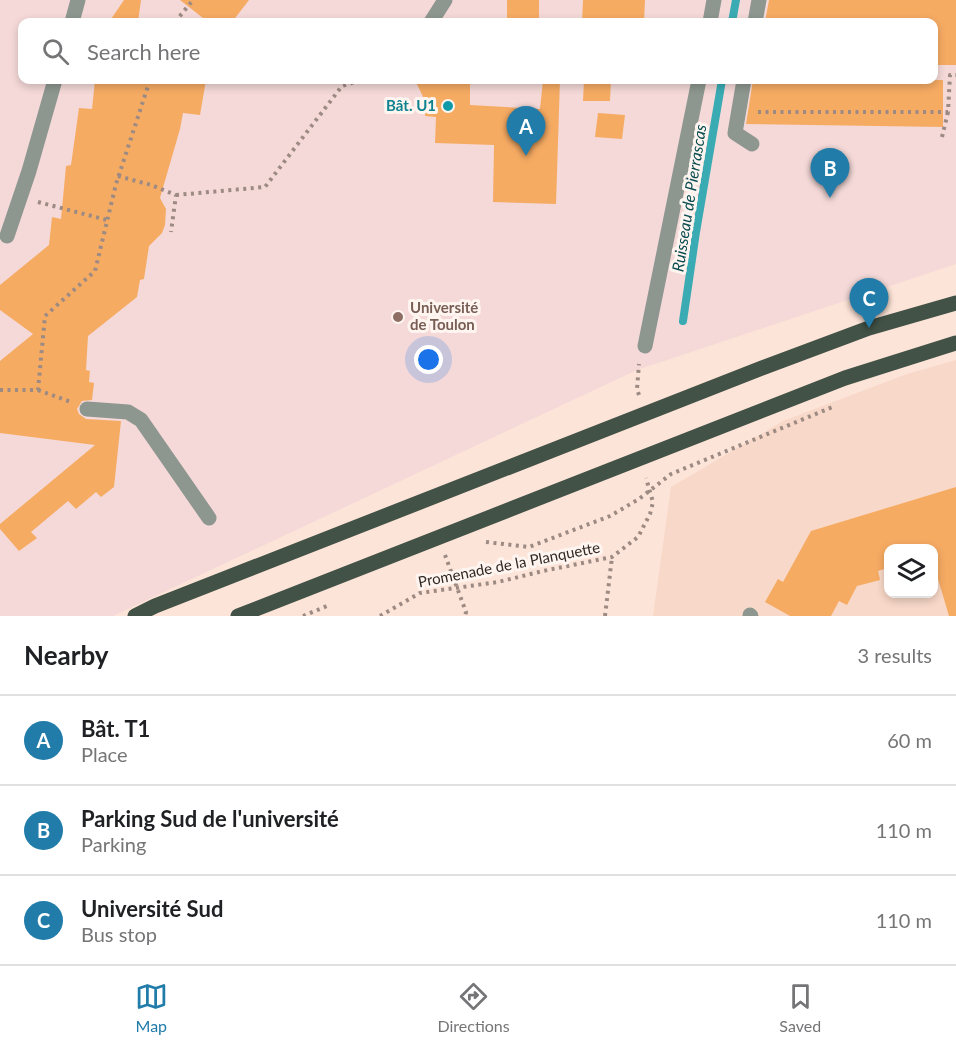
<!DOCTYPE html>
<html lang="en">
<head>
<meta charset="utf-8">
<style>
	:root { --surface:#fff; --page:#f6f6f6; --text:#202124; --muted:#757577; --line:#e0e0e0; --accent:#217caa }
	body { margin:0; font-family:Lato,sans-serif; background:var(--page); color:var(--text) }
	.controls { position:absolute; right:18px; bottom:18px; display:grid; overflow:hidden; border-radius:12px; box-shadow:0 3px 9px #0003 }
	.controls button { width:54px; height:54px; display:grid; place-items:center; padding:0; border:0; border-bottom:2px solid var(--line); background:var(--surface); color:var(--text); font:30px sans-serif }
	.you { position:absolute; left:429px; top:360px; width:21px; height:21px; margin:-15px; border:4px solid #fff; border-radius:50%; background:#1a73e8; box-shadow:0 0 0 9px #1a73e833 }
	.badge { display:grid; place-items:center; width:39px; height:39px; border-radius:50%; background:var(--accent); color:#fff; font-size:20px; font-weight:700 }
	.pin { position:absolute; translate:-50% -50px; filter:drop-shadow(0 2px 3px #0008) }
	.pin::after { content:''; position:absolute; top:32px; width:21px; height:18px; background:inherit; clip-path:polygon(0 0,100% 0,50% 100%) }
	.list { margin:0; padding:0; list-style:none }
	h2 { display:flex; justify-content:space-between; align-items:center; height:78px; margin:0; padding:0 24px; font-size:26px }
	h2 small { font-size:20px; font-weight:400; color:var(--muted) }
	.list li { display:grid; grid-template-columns:39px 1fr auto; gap:18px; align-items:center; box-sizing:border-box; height:90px; padding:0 24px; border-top:2px solid var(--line) }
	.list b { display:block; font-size:22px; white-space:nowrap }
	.list p { margin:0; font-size:20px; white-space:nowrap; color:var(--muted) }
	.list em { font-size:20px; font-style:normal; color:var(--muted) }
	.icon { flex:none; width:33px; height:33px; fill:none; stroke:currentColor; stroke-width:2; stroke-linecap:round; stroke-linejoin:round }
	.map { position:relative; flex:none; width:956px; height:616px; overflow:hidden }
	.search { position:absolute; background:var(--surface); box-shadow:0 3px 9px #0003; left:18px; right:18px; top:18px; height:66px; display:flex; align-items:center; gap:15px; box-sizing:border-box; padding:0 21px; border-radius:12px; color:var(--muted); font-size:22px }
	.sheet { height:348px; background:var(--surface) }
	nav { display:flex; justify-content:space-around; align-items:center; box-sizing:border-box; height:84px; border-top:2px solid var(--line); background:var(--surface); font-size:16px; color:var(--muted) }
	nav a { display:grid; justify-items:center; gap:3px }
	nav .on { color:var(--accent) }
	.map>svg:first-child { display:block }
	.built { fill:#f8d8c8; fill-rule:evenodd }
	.education { fill:#f4d9d8; fill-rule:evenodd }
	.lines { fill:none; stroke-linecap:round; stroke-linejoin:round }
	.stream { stroke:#3babb3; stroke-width:8 }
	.building { fill:#f6ab63 }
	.path { stroke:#9d8b83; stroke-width:4; stroke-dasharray:3 4.5; stroke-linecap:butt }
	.minor { stroke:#8d968f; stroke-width:15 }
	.major { stroke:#425246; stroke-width:15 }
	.culture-dot { fill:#0f9aa8; stroke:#fff5f0; stroke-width:2 }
	.education-dot { fill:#8d6e63; stroke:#fff5f0; stroke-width:2 }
	.labels { text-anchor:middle; stroke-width:6; stroke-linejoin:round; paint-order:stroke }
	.culture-label { font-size:15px; font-weight:bold; fill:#0d838f; stroke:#fff5f0; text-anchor:end }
	.education-label { font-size:15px; font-weight:bold; fill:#785e54; stroke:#fff5f0; text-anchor:start }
	.street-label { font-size:15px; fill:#322924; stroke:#fff5f0 }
	.water-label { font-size:16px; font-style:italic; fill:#094d51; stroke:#fff5f0 }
</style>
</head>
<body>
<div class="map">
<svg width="956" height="616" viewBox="0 0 956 616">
	<rect width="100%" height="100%" fill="#fde4d8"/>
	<!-- built -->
	<path class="built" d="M 956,360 L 956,616 L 653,616 L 671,487 L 783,421 L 907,374 ZM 888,548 L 934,548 L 934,594 L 888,594 Z"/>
	<!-- education -->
	<path class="education" d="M 0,0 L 956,0 L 956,264 L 637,370 L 113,616 L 0,616 ZM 22,22 L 934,22 L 934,80 L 22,80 Z"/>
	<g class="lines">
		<!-- stream -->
		<g class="stream">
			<path d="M 732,22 L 736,0"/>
			<path d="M 683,321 L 696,232 L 722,80"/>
		</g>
	</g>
	<!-- building -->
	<g class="building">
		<path d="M 124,0 L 141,0 L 138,22 L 109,22 Z"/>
		<path d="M 180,0 L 249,0 L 232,22 L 208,22 Z"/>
		<rect x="507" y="0" width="32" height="22"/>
		<path d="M 583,0 L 645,0 L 644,22 L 582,22 Z"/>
		<path d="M 769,0 L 956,0 L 956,65 L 933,65 L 933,22 L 765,22 Z"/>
		<path d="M 95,80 L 206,80 L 200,115 L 183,113 L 180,129 L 160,198 L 166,209 L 165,225 L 162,233 L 149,246 L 144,279 L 140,280 L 137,297 L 88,336 L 86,370 L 90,371 L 89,382 L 94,383 L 92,400 L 82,401 L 77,409 L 79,414 L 86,419 L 121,421 L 114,487 L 101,497 L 96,492 L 76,509 L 68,501 L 31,532 L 37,538 L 19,551 L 0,529 L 0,524 L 95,445 L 0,433 L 0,361 L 33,334 L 0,310 L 0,285 L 49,245 L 52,217 L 61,219 L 66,166 L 71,165 L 79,108 L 92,109 Z"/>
		<path d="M 415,80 L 470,80 L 470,105 L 540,109 L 543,80 L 560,80 L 556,204 L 493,202 L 494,145 L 435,143 L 436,117 L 425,116 L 426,103 Z"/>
		<path d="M 584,80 L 611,80 L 610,101 L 583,101 Z"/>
		<path d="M 753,80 L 943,80 L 943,127 L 746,124 Z"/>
		<path d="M 598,113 L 625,115 L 622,139 L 595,137 Z"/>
		<path d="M 956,487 L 956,616 L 949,616 L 933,562 L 933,549 L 888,549 L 888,568 L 878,571 L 880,580 L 857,586 L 847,605 L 839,601 L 831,616 L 790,616 L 765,602 L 778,579 L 783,582 L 811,531 Z"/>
	</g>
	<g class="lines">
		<!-- path -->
		<g class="path">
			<path d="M 175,22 L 193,0"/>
			<path d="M 758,112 L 948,112 L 950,75 L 956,75"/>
			<path d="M 942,137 L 948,112"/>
			<path d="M 118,176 L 151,185 L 176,195 L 171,232"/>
			<path d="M 176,195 L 265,187 L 342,86 L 361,80"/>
			<path d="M 38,202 L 107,220"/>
			<path d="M 0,390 L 38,390 L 45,316 L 95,271 L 116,184 L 150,80"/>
			<path d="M 38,390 L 71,402"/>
			<path d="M 639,395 L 637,389 L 639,364"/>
			<path d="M 486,542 L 529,547 L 610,516 L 639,499 L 671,474 L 835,406"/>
			<path d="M 445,555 L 466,612 L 465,616"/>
			<path d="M 303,616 L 327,606"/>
			<path d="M 380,616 L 420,593 L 498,582 L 543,571 L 612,557 L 638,537 L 650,514 L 653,502 L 646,478"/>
			<path d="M 605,616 L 612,557"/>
		</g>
		<!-- minor -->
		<g class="minor">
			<path d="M 72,22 L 78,0"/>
			<path d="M 431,22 L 445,0"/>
			<path d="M 710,22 L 714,0"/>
			<path d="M 755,22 L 759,0"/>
			<path d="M 744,80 L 735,133 L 752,144"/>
			<path d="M 7,236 L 29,171 L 55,80"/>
			<path d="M 645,346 L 699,80"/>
			<path d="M 87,409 L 128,412 L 141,420 L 209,518"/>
			<path d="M 750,615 L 751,616"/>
		</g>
		<!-- major -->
		<g class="major">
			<path d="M 135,616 L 155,606 L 762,368 L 869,328 L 956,303"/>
			<path d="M 238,616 L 845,378 L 956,343"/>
		</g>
	</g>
	<!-- markers -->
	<circle class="culture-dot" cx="448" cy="106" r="6"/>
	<circle class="education-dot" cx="398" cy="317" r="6"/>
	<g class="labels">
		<!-- culture labels -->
		<g class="culture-label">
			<text x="436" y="111">Bât. U1</text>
		</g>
		<!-- education labels -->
		<g class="education-label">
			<text x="410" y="313">Université<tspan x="410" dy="17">de Toulon</tspan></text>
		</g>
		<!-- street labels -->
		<g class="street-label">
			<text transform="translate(509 565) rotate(-11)" y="5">Promenade de la Planquette</text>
		</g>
		<!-- water labels -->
		<g class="water-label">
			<text transform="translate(689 198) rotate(-81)" y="6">Ruisseau de Pierrascas</text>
		</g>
	</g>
</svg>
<div class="controls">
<button><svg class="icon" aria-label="layers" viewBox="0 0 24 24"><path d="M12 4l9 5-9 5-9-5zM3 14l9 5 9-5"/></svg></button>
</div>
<div class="you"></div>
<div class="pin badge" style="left:526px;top:156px">A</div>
<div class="pin badge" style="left:830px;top:198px">B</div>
<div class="pin badge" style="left:869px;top:328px">C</div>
<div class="search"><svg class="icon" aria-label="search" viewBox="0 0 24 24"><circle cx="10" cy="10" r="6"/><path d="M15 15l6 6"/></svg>Search here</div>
</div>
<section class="sheet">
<h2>Nearby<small>3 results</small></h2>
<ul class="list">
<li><span class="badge">A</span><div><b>Bât. T1</b><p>Place</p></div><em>60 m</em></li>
<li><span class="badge">B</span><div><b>Parking Sud de l'université</b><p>Parking</p></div><em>110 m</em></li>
<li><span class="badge">C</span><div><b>Université Sud</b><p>Bus stop</p></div><em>110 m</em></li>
</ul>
</section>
<nav>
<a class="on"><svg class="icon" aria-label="map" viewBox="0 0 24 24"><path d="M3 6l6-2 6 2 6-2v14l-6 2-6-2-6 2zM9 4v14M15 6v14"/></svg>Map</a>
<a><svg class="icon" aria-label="directions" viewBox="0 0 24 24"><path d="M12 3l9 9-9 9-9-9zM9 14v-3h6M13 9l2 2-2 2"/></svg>Directions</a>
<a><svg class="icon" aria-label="saved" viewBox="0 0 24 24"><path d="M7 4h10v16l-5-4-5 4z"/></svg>Saved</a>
</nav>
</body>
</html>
